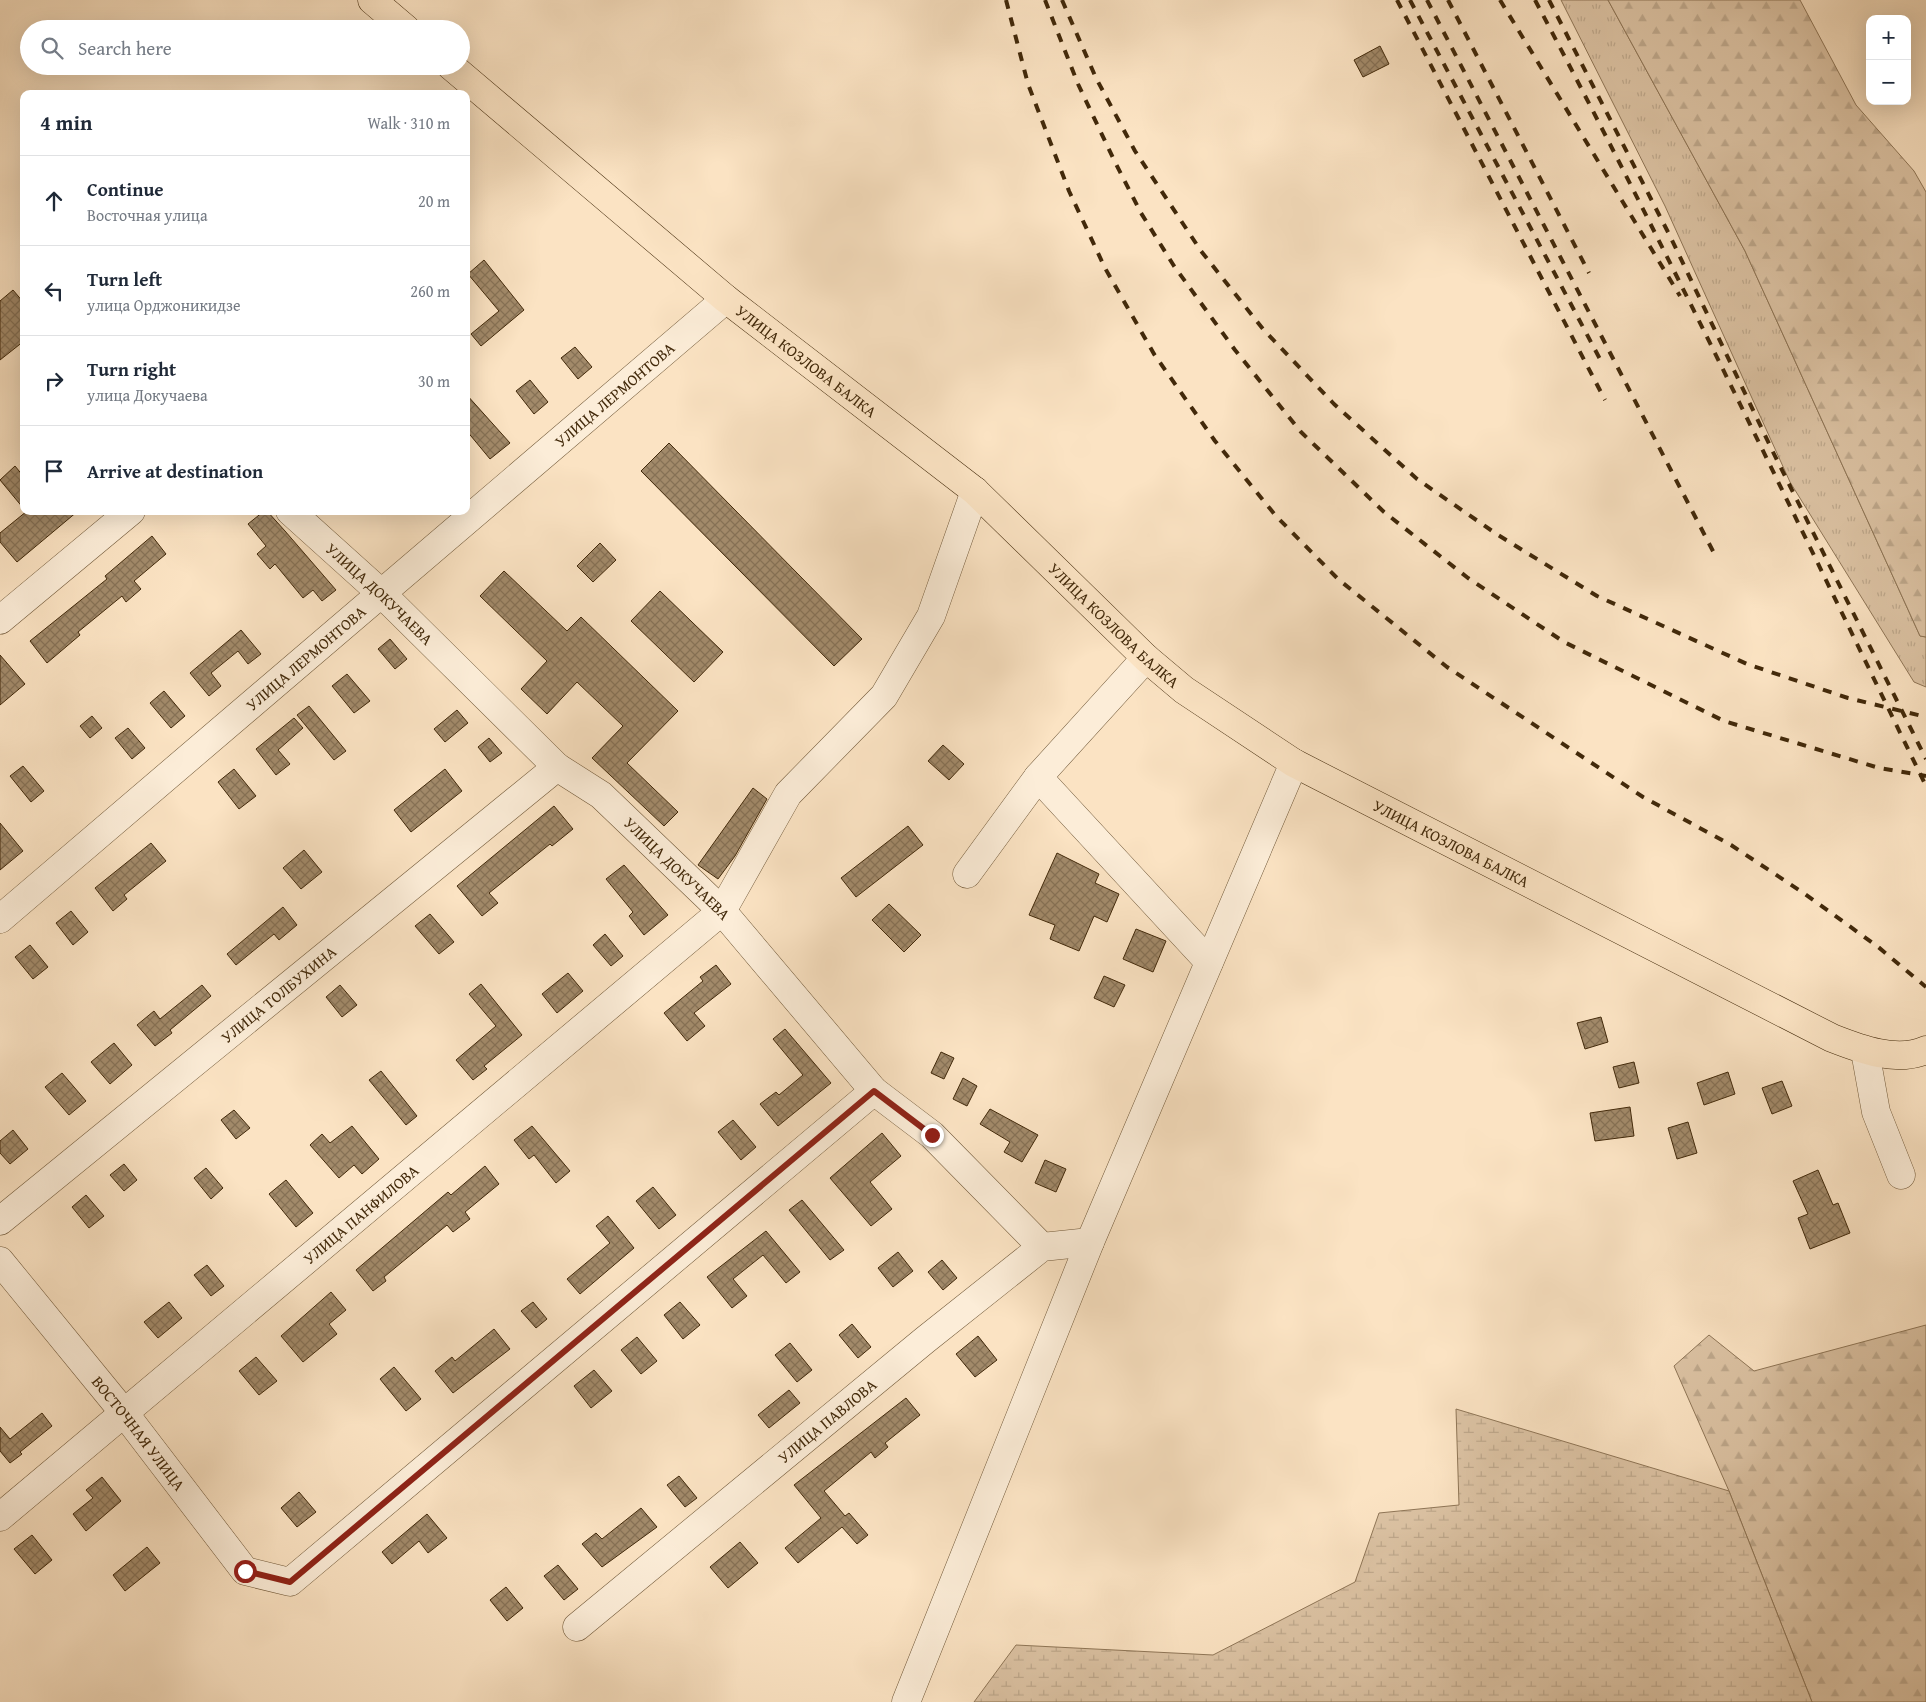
<!DOCTYPE html>
<html lang="en">
<head>
<meta charset="utf-8">
<style>
	:root { --surface:#fff; --page:#f6f6f7; --text:#1f2937; --muted:#747a83; --line:#e0e1e3 }
	body { margin:0; font-family:"Gentium Book Plus",serif; background:var(--page); color:var(--text) }
	.controls { position:absolute; right:15px; top:15px; display:grid; overflow:hidden; border-radius:10px; box-shadow:0 5px 20px #0002 }
	.controls button { width:45px; height:45px; display:grid; place-items:center; padding:0; border:0; border-bottom:1px solid var(--line); background:var(--surface); color:var(--text); font:25px sans-serif }
	.stop { position:absolute; width:15px; height:15px; margin:-11px; border:4px solid #8f2418; border-radius:50%; background:#fff }
	.stop.end { background:#8f2418; border-color:#fff; box-shadow:0 1px 5px #0008 }
	.list { margin:0; padding:0; list-style:none }
	h2 { display:flex; justify-content:space-between; align-items:center; height:65px; margin:0; padding:0 20px; font-size:21px }
	h2 small { font-size:16px; font-weight:400; color:var(--muted) }
	.list li { display:grid; grid-template-columns:32px 1fr auto; gap:15px; align-items:center; box-sizing:border-box; height:90px; padding:0 20px; border-top:1px solid var(--line) }
	.list b { display:block; font-size:19px; white-space:nowrap }
	.list p { margin:0; font-size:16px; white-space:nowrap; color:var(--muted) }
	.list em { font-size:16px; font-style:normal; color:var(--muted) }
	.icon { flex:none; width:28px; height:28px; fill:none; stroke:currentColor; stroke-width:2; stroke-linecap:round; stroke-linejoin:round }
	.map { position:relative; flex:none; width:1926px; height:1702px; overflow:hidden }
	.search { position:absolute; background:var(--surface); box-shadow:0 5px 20px #0002; left:20px; top:20px; width:450px; height:55px; display:flex; align-items:center; gap:12px; box-sizing:border-box; padding:0 18px; border-radius:28px; color:var(--muted); font-size:19px }
	.panel { position:absolute; background:var(--surface); box-shadow:0 5px 20px #0002; left:20px; top:90px; width:450px; height:425px; border-radius:10px }
	.map>svg:first-child { display:block }
	.grass { fill:url(#grass-tufts); stroke:#8f7657 }
	.forest { fill:url(#forest-firs); stroke:#8f7657 }
	.wetland { fill:url(#wetland-marsh); stroke:#8f7657 }
	.building { fill:url(#building-cross-hatch); stroke:#42290a }
	.lines { fill:none; stroke-linecap:round; stroke-linejoin:round }
	.minor-casing { stroke:#705838; stroke-width:29 }
	.major-casing { stroke:#42290a; stroke-width:29 }
	.minor { stroke:#fcedd8; stroke-width:28 }
	.major { stroke:#fbe3c3; stroke-width:28 }
	.rail { stroke:#42290a; stroke-width:4; stroke-dasharray:9 9; stroke-linecap:butt }
	.route { stroke:#8f2418; stroke-width:6 }
	.labels { text-anchor:middle; stroke-width:4; stroke-linejoin:round; paint-order:stroke }
	.street-label { font-size:16px; fill:#42290a; stroke:#fcedd8 }
</style>
</head>
<body>
<div class="map">
<svg width="1926" height="1702" viewBox="0 0 1926 1702">
	<defs>
		<pattern id="grass-tufts" width="24" height="20" patternUnits="userSpaceOnUse" patternTransform="scale(1.25)"><rect width="24" height="20" fill="#dcc3a4"/><path d="M3 7l-1-3M5 7V3M7 7l1-3M15 17l-1-3M17 17v-4M19 17l1-3" fill="none" stroke="#bea88c"/></pattern>
		<pattern id="forest-firs" width="22" height="20" patternUnits="userSpaceOnUse" patternTransform="scale(1.25)"><rect width="22" height="20" fill="#dcc3a4"/><path d="M5 1l3.5 6h-7zM16 11l3.5 6h-7z" fill="#bea88c"/></pattern>
		<pattern id="wetland-marsh" width="20" height="14" patternUnits="userSpaceOnUse" patternTransform="scale(1.25)"><rect width="20" height="14" fill="#dcc3a4"/><path d="M1 5h8M5 5V1M11 12h8M15 12V8" fill="none" stroke="#bea88c"/></pattern>
		<pattern id="building-cross-hatch" width="8" height="8" patternUnits="userSpaceOnUse" patternTransform="scale(1.25)"><rect width="8" height="8" fill="#a28a6a"/><path d="M0 0l8 8M0 8l8-8" fill="none" stroke="#867155"/></pattern>
	</defs>
	<rect width="100%" height="100%" fill="#fbe3c3"/>
	<filter id="stains"><feTurbulence type="fractalNoise" baseFrequency=".004" numOctaves="4"/><feColorMatrix values="0 0 0 0 .2 0 0 0 0 .09 0 0 0 0 .02 0 0 0 .5 -.17"/></filter>
	<radialGradient id="worn" r=".72"><stop offset=".6" stop-color="#630" stop-opacity="0"/><stop offset="1" stop-color="#630" stop-opacity=".3"/></radialGradient>
	<!-- grass -->
	<path class="grass" d="M 1561,0 L 1608,0 L 1745,251 L 1920,636 L 1926,637 L 1926,687 L 1914,682 L 1790,482 L 1665,206 Z"/>
	<!-- forest -->
	<g class="forest">
		<path d="M 1608,0 L 1800,0 L 1856,105 L 1914,171 L 1926,192 L 1926,637 L 1920,636 L 1745,251 Z"/>
		<path d="M 1926,1325 L 1926,1702 L 1812,1702 L 1729,1491 L 1674,1366 L 1709,1335 L 1754,1371 Z"/>
	</g>
	<!-- wetland -->
	<path class="wetland" d="M 1456,1409 L 1729,1491 L 1812,1702 L 974,1702 L 1016,1645 L 1213,1655 L 1355,1582 L 1379,1513 L 1459,1505 Z"/>
	<!-- building -->
	<g class="building">
		<path d="M 1380,46 L 1389,64 L 1363,77 L 1354,60 Z"/>
		<path d="M 484,260 L 524,310 L 481,346 L 471,334 L 499,311 L 468,274 Z"/>
		<path d="M 13,290 L 24,303 L 24,341 L 0,360 L 0,301 Z"/>
		<path d="M 575,347 L 592,367 L 578,379 L 561,358 Z"/>
		<path d="M 530,380 L 548,402 L 534,414 L 516,391 Z"/>
		<path d="M 466,394 L 510,443 L 490,459 L 466,430 Z"/>
		<path d="M 669,443 L 862,639 L 834,666 L 641,471 Z"/>
		<path d="M 15,466 L 24,477 L 24,509 L 0,480 Z"/>
		<path d="M 27,511 L 78,511 L 17,562 L 0,542 L 0,533 Z"/>
		<path d="M 264,511 L 267,511 L 285,531 L 336,590 L 322,601 L 313,590 L 303,598 L 275,564 L 270,569 L 257,554 L 266,546 L 248,524 Z"/>
		<path d="M 152,536 L 166,554 L 134,581 L 141,589 L 126,602 L 122,596 L 78,632 L 80,635 L 47,663 L 30,641 L 107,579 L 105,576 Z"/>
		<path d="M 600,543 L 616,560 L 593,582 L 577,566 Z"/>
		<path d="M 504,571 L 567,631 L 581,617 L 678,711 L 627,763 L 678,812 L 664,826 L 592,758 L 623,726 L 577,682 L 547,714 L 521,689 L 547,661 L 480,596 Z"/>
		<path d="M 660,591 L 723,652 L 694,682 L 631,621 Z"/>
		<path d="M 241,630 L 261,654 L 248,664 L 238,651 L 211,673 L 221,686 L 209,696 L 190,673 Z"/>
		<path d="M 390,639 L 407,659 L 395,669 L 378,649 Z"/>
		<path d="M 0,655 L 25,684 L 0,705 Z"/>
		<path d="M 347,674 L 370,701 L 354,713 L 332,686 Z"/>
		<path d="M 164,691 L 185,716 L 171,728 L 150,703 Z"/>
		<path d="M 309,706 L 346,751 L 334,760 L 297,715 Z"/>
		<path d="M 457,710 L 468,723 L 445,742 L 434,729 Z"/>
		<path d="M 92,716 L 102,728 L 90,738 L 80,726 Z"/>
		<path d="M 294,718 L 303,728 L 278,750 L 290,764 L 276,775 L 256,749 Z"/>
		<path d="M 128,728 L 145,748 L 132,759 L 115,738 Z"/>
		<path d="M 489,738 L 502,753 L 490,762 L 478,747 Z"/>
		<path d="M 943,745 L 964,764 L 949,780 L 928,761 Z"/>
		<path d="M 23,766 L 44,791 L 31,802 L 10,776 Z"/>
		<path d="M 234,769 L 256,796 L 239,809 L 218,782 Z"/>
		<path d="M 445,769 L 462,791 L 411,832 L 394,810 Z"/>
		<path d="M 753,788 L 767,799 L 735,856 L 718,879 L 698,865 Z"/>
		<path d="M 554,806 L 573,829 L 552,846 L 550,844 L 489,893 L 498,903 L 482,916 L 457,886 Z"/>
		<path d="M 0,823 L 23,851 L 0,870 Z"/>
		<path d="M 908,826 L 923,845 L 856,897 L 841,878 Z"/>
		<path d="M 151,843 L 166,861 L 124,895 L 127,899 L 113,911 L 95,888 Z"/>
		<path d="M 304,850 L 322,872 L 301,889 L 283,868 Z"/>
		<path d="M 1057,853 L 1099,874 L 1095,883 L 1119,894 L 1107,922 L 1094,916 L 1079,951 L 1050,939 L 1055,925 L 1029,915 Z"/>
		<path d="M 624,865 L 668,915 L 644,935 L 629,916 L 633,912 L 606,879 Z"/>
		<path d="M 889,904 L 921,935 L 904,952 L 872,920 Z"/>
		<path d="M 283,907 L 297,925 L 279,940 L 274,934 L 236,965 L 227,954 Z"/>
		<path d="M 71,911 L 88,932 L 73,945 L 56,923 Z"/>
		<path d="M 430,914 L 454,942 L 439,954 L 415,926 Z"/>
		<path d="M 1136,929 L 1166,941 L 1153,972 L 1123,959 Z"/>
		<path d="M 605,934 L 623,956 L 611,966 L 593,945 Z"/>
		<path d="M 30,945 L 48,967 L 33,979 L 15,957 Z"/>
		<path d="M 716,965 L 731,984 L 694,1013 L 705,1026 L 687,1041 L 664,1013 L 703,981 L 700,977 Z"/>
		<path d="M 568,973 L 583,991 L 557,1013 L 542,994 Z"/>
		<path d="M 1104,976 L 1125,985 L 1114,1007 L 1094,998 Z"/>
		<path d="M 481,984 L 522,1035 L 484,1066 L 487,1069 L 473,1080 L 456,1060 L 496,1026 L 469,994 Z"/>
		<path d="M 202,985 L 211,996 L 170,1030 L 172,1033 L 155,1046 L 137,1025 L 154,1011 L 160,1019 Z"/>
		<path d="M 340,985 L 357,1005 L 342,1017 L 326,997 Z"/>
		<path d="M 1601,1017 L 1608,1042 L 1585,1049 L 1577,1023 Z"/>
		<path d="M 785,1029 L 831,1083 L 778,1126 L 760,1104 L 776,1092 L 779,1095 L 803,1075 L 773,1039 Z"/>
		<path d="M 114,1043 L 132,1065 L 110,1084 L 91,1062 Z"/>
		<path d="M 941,1052 L 954,1058 L 944,1079 L 931,1073 Z"/>
		<path d="M 1634,1062 L 1639,1083 L 1619,1088 L 1613,1067 Z"/>
		<path d="M 381,1071 L 417,1116 L 406,1125 L 369,1080 Z"/>
		<path d="M 1728,1072 L 1735,1094 L 1704,1105 L 1697,1083 Z"/>
		<path d="M 62,1073 L 86,1101 L 69,1115 L 45,1087 Z"/>
		<path d="M 963,1078 L 977,1086 L 967,1106 L 953,1099 Z"/>
		<path d="M 1782,1081 L 1792,1106 L 1772,1114 L 1762,1088 Z"/>
		<path d="M 1630,1107 L 1634,1136 L 1595,1141 L 1590,1113 Z"/>
		<path d="M 990,1109 L 1038,1135 L 1022,1162 L 1004,1152 L 1010,1142 L 980,1124 Z"/>
		<path d="M 234,1110 L 250,1128 L 236,1139 L 221,1120 Z"/>
		<path d="M 733,1120 L 756,1147 L 741,1160 L 718,1132 Z"/>
		<path d="M 1688,1122 L 1697,1153 L 1677,1159 L 1668,1128 Z"/>
		<path d="M 352,1126 L 379,1159 L 362,1174 L 354,1165 L 339,1178 L 310,1145 L 322,1134 L 330,1143 Z"/>
		<path d="M 532,1126 L 570,1171 L 556,1183 L 534,1155 L 529,1159 L 514,1140 Z"/>
		<path d="M 13,1130 L 28,1149 L 10,1164 L 0,1153 L 0,1141 Z"/>
		<path d="M 882,1133 L 901,1156 L 870,1182 L 892,1209 L 871,1226 L 830,1178 Z"/>
		<path d="M 1045,1160 L 1066,1169 L 1056,1192 L 1035,1183 Z"/>
		<path d="M 124,1164 L 137,1180 L 124,1191 L 110,1175 Z"/>
		<path d="M 485,1166 L 499,1184 L 465,1212 L 470,1219 L 453,1232 L 447,1225 L 384,1277 L 386,1281 L 373,1291 L 356,1270 L 448,1192 L 451,1195 Z"/>
		<path d="M 206,1168 L 223,1188 L 211,1199 L 194,1178 Z"/>
		<path d="M 1818,1170 L 1833,1205 L 1838,1203 L 1850,1233 L 1810,1249 L 1798,1218 L 1808,1214 L 1793,1181 Z"/>
		<path d="M 286,1180 L 313,1213 L 296,1227 L 269,1194 Z"/>
		<path d="M 653,1187 L 676,1215 L 659,1229 L 636,1201 Z"/>
		<path d="M 86,1195 L 104,1216 L 89,1228 L 72,1207 Z"/>
		<path d="M 802,1200 L 844,1250 L 830,1260 L 789,1210 Z"/>
		<path d="M 608,1216 L 634,1248 L 580,1294 L 567,1279 L 610,1243 L 596,1226 Z"/>
		<path d="M 766,1231 L 800,1272 L 786,1283 L 763,1255 L 733,1279 L 747,1296 L 732,1308 L 707,1277 Z"/>
		<path d="M 898,1252 L 913,1271 L 893,1287 L 878,1268 Z"/>
		<path d="M 942,1260 L 957,1278 L 943,1290 L 928,1272 Z"/>
		<path d="M 207,1265 L 224,1286 L 211,1296 L 194,1275 Z"/>
		<path d="M 331,1292 L 346,1310 L 329,1324 L 337,1334 L 303,1362 L 281,1336 Z"/>
		<path d="M 169,1302 L 182,1318 L 158,1338 L 144,1322 Z"/>
		<path d="M 533,1302 L 547,1319 L 536,1328 L 521,1311 Z"/>
		<path d="M 680,1302 L 700,1325 L 683,1339 L 664,1315 Z"/>
		<path d="M 852,1324 L 871,1347 L 858,1358 L 839,1335 Z"/>
		<path d="M 494,1329 L 510,1349 L 453,1393 L 435,1371 L 452,1357 L 455,1361 Z"/>
		<path d="M 978,1336 L 997,1360 L 975,1377 L 956,1354 Z"/>
		<path d="M 637,1337 L 657,1361 L 641,1374 L 621,1350 Z"/>
		<path d="M 790,1343 L 812,1370 L 797,1382 L 775,1355 Z"/>
		<path d="M 256,1357 L 277,1381 L 259,1395 L 239,1371 Z"/>
		<path d="M 394,1367 L 421,1399 L 406,1411 L 380,1379 Z"/>
		<path d="M 594,1370 L 612,1391 L 591,1408 L 574,1386 Z"/>
		<path d="M 789,1390 L 800,1403 L 769,1428 L 758,1415 Z"/>
		<path d="M 906,1398 L 920,1415 L 885,1443 L 888,1447 L 875,1458 L 871,1452 L 824,1491 L 845,1516 L 849,1513 L 868,1535 L 857,1544 L 842,1527 L 798,1563 L 785,1548 L 821,1518 L 794,1485 Z"/>
		<path d="M 42,1413 L 52,1426 L 20,1452 L 22,1454 L 10,1463 L 0,1451 L 0,1427 L 10,1439 Z"/>
		<path d="M 679,1476 L 697,1498 L 685,1507 L 667,1485 Z"/>
		<path d="M 102,1477 L 121,1501 L 86,1531 L 73,1514 L 93,1498 L 86,1490 Z"/>
		<path d="M 299,1492 L 316,1512 L 297,1527 L 281,1508 Z"/>
		<path d="M 641,1508 L 657,1527 L 602,1567 L 582,1544 L 596,1533 L 602,1539 Z"/>
		<path d="M 427,1514 L 447,1538 L 428,1553 L 419,1541 L 392,1564 L 382,1552 Z"/>
		<path d="M 32,1535 L 52,1560 L 35,1574 L 14,1549 Z"/>
		<path d="M 740,1542 L 758,1563 L 728,1588 L 710,1567 Z"/>
		<path d="M 147,1547 L 160,1563 L 125,1591 L 113,1575 Z"/>
		<path d="M 558,1565 L 578,1589 L 564,1600 L 544,1576 Z"/>
		<path d="M 506,1587 L 523,1608 L 507,1621 L 490,1600 Z"/>
	</g>
	<g class="lines">
		<defs>
			<g id="minor">
				<path id="s1" d="M 290,511 L 381,593 L 557,767 L 601,795 L 722,911 L 874,1091 L 932,1135 L 1042,1247"/>
				<path d="M 0,620 L 131,511"/>
				<path d="M 1146,658 L 1038,777 L 1209,962"/>
				<path d="M 967,874 L 1038,777"/>
				<path id="s2" d="M 0,919 L 726,299"/>
				<path d="M 1865,1051 L 1876,1112 L 1901,1175"/>
				<path id="s3" d="M 0,1221 L 557,767"/>
				<path id="s4" d="M 0,1261 L 125,1414 L 245,1571 L 290,1582 L 874,1091"/>
				<path id="s5" d="M 0,1517 L 722,911 L 788,794 L 884,696 L 931,616 L 975,491"/>
				<path id="s6" d="M 577,1627 L 925,1340 L 1042,1247 L 1090,1242"/>
				<path d="M 906,1702 L 1090,1242 L 1294,763"/>
			</g>
			<g id="major">
				<path d="M 372,0 L 406,29"/>
				<path id="s7" d="M 451,66 L 726,299 L 975,491 L 1146,658 L 1184,690 L 1294,763 L 1832,1038 C 1860,1049 1897,1063 1926,1050"/>
			</g>
		</defs>
		<!-- minor casing -->
		<use href="#minor" class="minor-casing"/>
		<!-- major casing -->
		<use href="#major" class="major-casing"/>
		<!-- minor -->
		<use href="#minor" class="minor"/>
		<!-- major -->
		<use href="#major" class="major"/>
		<!-- rail -->
		<g class="rail">
			<path d="M 1006,0 L 1028,84 L 1069,191 L 1105,268 L 1154,354 L 1215,441 L 1276,516 L 1338,579 L 1447,667 L 1643,797 L 1731,845 L 1802,892 L 1877,946 L 1926,987"/>
			<path d="M 1045,0 L 1078,84 L 1114,160 L 1141,213 L 1174,266 L 1235,350 L 1301,432 L 1384,512 L 1468,578 L 1564,642 L 1724,721 L 1879,768 L 1926,776"/>
			<path d="M 1062,0 L 1096,78 L 1135,151 L 1201,251 L 1263,329 L 1334,404 L 1417,479 L 1498,535 L 1597,596 L 1747,664 L 1848,698 L 1926,717"/>
			<path d="M 1397,0 L 1605,400"/>
			<path d="M 1410,0 L 1601,361"/>
			<path d="M 1427,0 L 1715,555"/>
			<path d="M 1448,0 L 1589,273"/>
			<path d="M 1500,0 L 1680,296"/>
			<path d="M 1535,0 C 1672,259 1798,523 1926,786"/>
			<path d="M 1549,0 L 1670,236 L 1773,452 L 1926,759"/>
		</g>
	</g>
	<g class="lines">
		<!-- route -->
		<path class="route" d="M 245,1571 L 290,1582 L 874,1091 L 932,1135"/>
	</g>
	<g class="labels">
		<!-- street labels -->
		<g class="street-label">
			<text dy="6" stroke="none"><textPath href="#s7" startOffset="462">УЛИЦА КОЗЛОВА БАЛКА</textPath></text>
			<text dy="6" stroke="none"><textPath href="#s2" startOffset="808">УЛИЦА ЛЕРМОНТОВА</textPath></text>
			<text dy="6" stroke="none"><textPath href="#s1" startOffset="122">УЛИЦА ДОКУЧАЕВА</textPath></text>
			<text dy="6" stroke="none"><textPath href="#s7" startOffset="868">УЛИЦА КОЗЛОВА БАЛКА</textPath></text>
			<text dy="6" stroke="none"><textPath href="#s2" startOffset="402">УЛИЦА ЛЕРМОНТОВА</textPath></text>
			<text dy="6" stroke="none"><textPath href="#s7" startOffset="1272">УЛИЦА КОЗЛОВА БАЛКА</textPath></text>
			<text dy="6" stroke="none"><textPath href="#s1" startOffset="528">УЛИЦА ДОКУЧАЕВА</textPath></text>
			<text dy="6" stroke="none"><textPath href="#s3" startOffset="359">УЛИЦА ТОЛБУХИНА</textPath></text>
			<text dy="6" stroke="none"><textPath href="#s5" startOffset="471">УЛИЦА ПАНФИЛОВА</textPath></text>
			<text dy="6" stroke="none"><textPath href="#s6" startOffset="324">УЛИЦА ПАВЛОВА</textPath></text>
			<text dy="6" stroke="none"><textPath href="#s4" startOffset="221">ВОСТОЧНАЯ УЛИЦА</textPath></text>
		</g>
	</g>
	<rect width="100%" height="100%" filter="url(#stains)"/>
	<rect width="100%" height="100%" fill="url(#worn)"/>
</svg>
<div class="controls">
<button>+</button>
<button>−</button>
</div>
<div class="stop" style="left:245px;top:1571px"></div>
<div class="stop end" style="left:932px;top:1135px"></div>
<div class="search"><svg class="icon" aria-label="search" viewBox="0 0 24 24"><circle cx="10" cy="10" r="6"/><path d="M15 15l6 6"/></svg>Search here</div>
<section class="panel">
<h2>4 min<small>Walk · 310 m</small></h2>
<ul class="list">
<li><svg class="icon" aria-label="ahead" viewBox="0 0 24 24"><path d="M12 20V5M6 11l6-6 6 6"/></svg><div><b>Continue</b><p>Восточная улица</p></div><em>20 m</em></li>
<li><svg class="icon" aria-label="left" viewBox="0 0 24 24"><path d="M17 20v-9H6M10 6l-5 5 5 5"/></svg><div><b>Turn left</b><p>улица Орджоникидзе</p></div><em>260 m</em></li>
<li><svg class="icon" aria-label="right" viewBox="0 0 24 24"><path d="M7 20v-9h11M14 6l5 5-5 5"/></svg><div><b>Turn right</b><p>улица Докучаева</p></div><em>30 m</em></li>
<li><svg class="icon" aria-label="arrive" viewBox="0 0 24 24"><path d="M6 21V4h12l-3 4 3 4H6"/></svg><div><b>Arrive at destination</b></div></li>
</ul>
</section>
</div>
</body>
</html>
